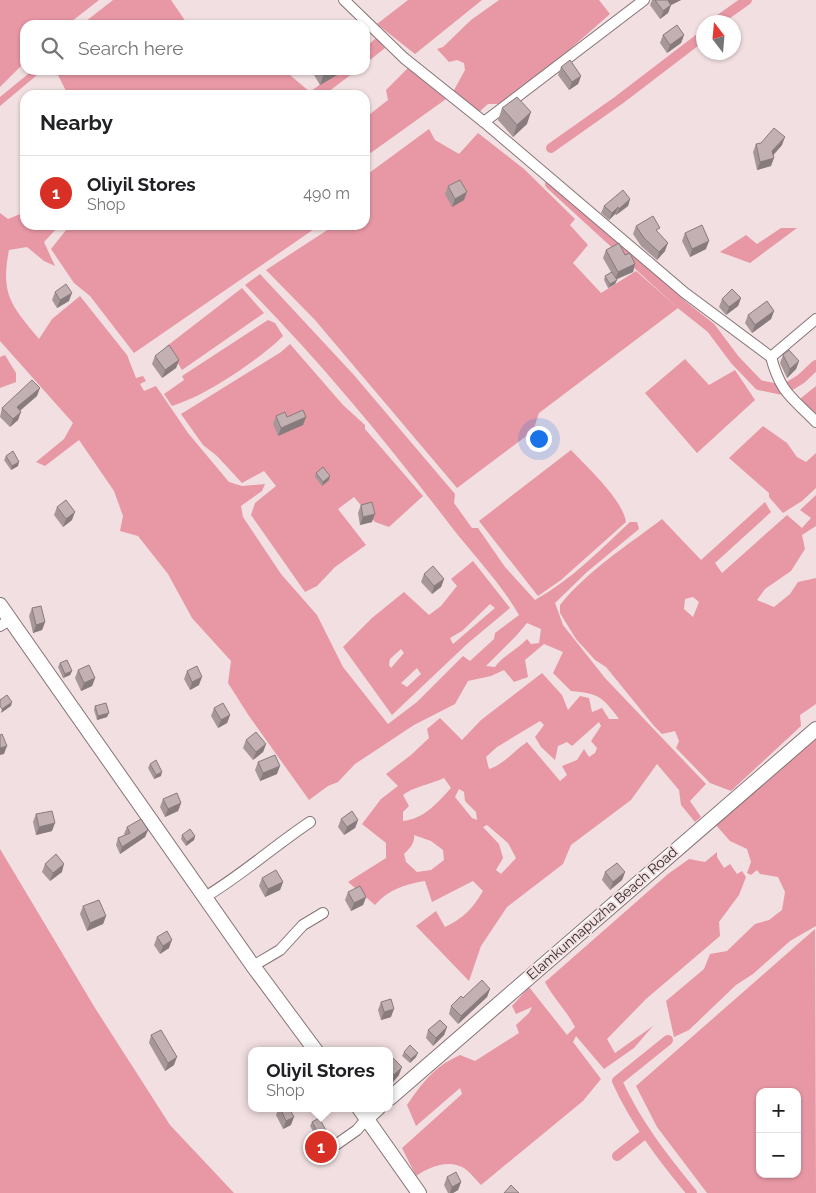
<!DOCTYPE html>
<html lang="en">
<head>
<meta charset="utf-8">
<style>
	:root { --surface:#fff; --page:#f2f2f2; --text:#202124; --muted:#757577; --line:#e0e0e0; --accent:#d93025 }
	body { margin:0; font-family:Raleway,sans-serif; background:var(--page); color:var(--text) }
	.controls { position:absolute; right:15px; bottom:15px; display:grid; overflow:hidden; border-radius:10px; box-shadow:0 1px 4px #0004 }
	.controls button { width:45px; height:45px; display:grid; place-items:center; padding:0; border:0; border-bottom:1px solid var(--line); background:var(--surface); color:var(--text); font:25px sans-serif }
	.compass { position:absolute; left:696px; top:15px; width:45px; height:45px; border-radius:50%; background:var(--surface); box-shadow:0 1px 4px #0004; rotate:344deg }
	.you { position:absolute; left:538px; top:438px; width:18px; height:18px; margin:-12px; border:4px solid #fff; border-radius:50%; background:#1a73e8; box-shadow:0 0 0 8px #1a73e833 }
	.badge { display:grid; place-items:center; width:32px; height:32px; border-radius:50%; background:var(--accent); color:#fff; font-size:16px; font-weight:700 }
	.pin { position:absolute; translate:-50% -50%; border:2px solid #fff; box-shadow:0 1px 5px #0006 }
	.popup { position:absolute; left:248px; top:1047px; width:145px; height:65px; box-sizing:border-box; display:grid; place-content:center; border-radius:10px; background:var(--surface); filter:drop-shadow(0 1px 4px #0005); font-size:16px; white-space:nowrap; color:var(--muted) }
	.popup b { font-size:19px; color:var(--text) }
	.popup::after { content:''; position:absolute; left:50%; top:100%; margin-left:-10px; border:10px solid transparent; border-top-color:var(--surface) }
	.list { margin:0; padding:0; list-style:none }
	h2 { display:flex; justify-content:space-between; align-items:center; height:65px; margin:0; padding:0 20px; font-size:21px }
	h2 small { font-size:16px; font-weight:400; color:var(--muted) }
	.list li { display:grid; grid-template-columns:32px 1fr auto; gap:15px; align-items:center; box-sizing:border-box; height:75px; padding:0 20px; border-top:1px solid var(--line) }
	.list b { display:block; font-size:19px; white-space:nowrap }
	.list p { margin:0; font-size:16px; white-space:nowrap; color:var(--muted) }
	.list em { font-size:16px; font-style:normal; color:var(--muted) }
	.icon { flex:none; width:28px; height:28px; fill:none; stroke:currentColor; stroke-width:2; stroke-linecap:round; stroke-linejoin:round }
	.map { position:relative; flex:none; width:816px; height:1193px; overflow:hidden }
	.search { position:absolute; background:var(--surface); box-shadow:0 1px 4px #0004; left:20px; top:20px; width:350px; height:55px; display:flex; align-items:center; gap:12px; box-sizing:border-box; padding:0 18px; border-radius:15px; color:var(--muted); font-size:19px }
	.panel { position:absolute; background:var(--surface); box-shadow:0 1px 4px #0004; left:20px; top:90px; width:350px; height:140px; border-radius:15px }
	.map>svg:first-child { display:block }
	.water { fill:#e798a4; fill-rule:evenodd }
	.lines { fill:none; stroke-linecap:round; stroke-linejoin:round }
	.canal { stroke:#e798a4; stroke-width:10 }
	.street-casing { stroke:#857476; stroke-width:12 }
	.secondary-casing { stroke:#857476; stroke-width:16 }
	.street { stroke:#fff; stroke-width:10 }
	.secondary { stroke:#fff; stroke-width:14 }
	.wall { fill:#a79799 }
	.shaded-wall { fill:#887b7d }
	.building { fill:#c2b0b2; stroke:#887b7d }
	.labels { text-anchor:middle; stroke-width:4; stroke-linejoin:round; paint-order:stroke }
	.street-label { font-size:14px; fill:#2f2829; stroke:#f2dfe1 }
</style>
</head>
<body>
<div class="map">
<svg width="816" height="1193" viewBox="0 0 816 1193">
	<rect width="100%" height="100%" fill="#f2dfe1"/>
	<!-- water -->
	<g class="water">
		<path d="M 0,0 L 99,0 L 67,25 L 25,25 L 25,62 L 0,87 Z"/>
		<path d="M 113,0 L 171,0 L 188,25 L 81,25 Z"/>
		<path d="M 408,0 L 482,0 L 415,54 L 377,24 Z"/>
		<path d="M 499,0 L 599,0 L 610,14 L 569,50 L 500,104 L 488,104 L 478,113 L 453,92 L 465,70 L 464,63 L 457,60 L 449,62 L 437,49 L 443,47 L 471,20 Z"/>
		<path d="M 376,38 L 385,48 L 365,64 L 365,48 Z"/>
		<path d="M 408,68 L 446,99 L 365,157 L 365,118 L 388,100 L 386,90 Z"/>
		<path d="M 33,70 L 43,70 L 0,106 L 0,97 Z"/>
		<path d="M 51,70 L 284,70 L 310,92 L 339,70 L 357,70 L 324,95 L 68,95 L 58,75 Z"/>
		<path d="M 429,129 L 435,140 L 459,154 L 478,133 L 524,169 L 575,219 L 570,225 L 588,245 L 573,263 L 601,293 L 636,271 L 678,308 L 539,413 L 533,431 L 457,488 L 315,320 L 266,270 L 335,225 L 365,225 L 365,176 Z"/>
		<path d="M 25,212 L 25,225 L 60,225 L 44,242 L 55,266 L 44,261 L 27,247 L 9,250 C 0,295 12,306 39,339 L 52,319 L 80,296 L 127,355 L 136,378 L 143,376 L 146,381 L 140,384 L 144,391 L 156,386 L 188,433 L 229,482 L 242,486 L 265,484 L 262,491 L 241,506 L 243,517 L 281,574 L 317,615 L 343,667 L 388,724 L 417,702 L 463,656 L 470,661 L 494,639 L 495,633 L 519,615 C 500,582 473,555 450,525 C 386,441 319,360 245,285 L 260,274 L 353,374 L 455,494 L 454,503 L 472,528 L 478,528 L 505,567 L 535,600 C 571,580 600,550 630,522 L 637,522 L 639,529 L 587,572 L 555,603 L 563,625 L 605,678 L 706,784 L 690,801 L 701,817 L 695,822 L 681,805 L 679,790 L 657,764 L 631,800 L 571,845 L 563,864 L 507,907 L 481,946 L 469,981 L 416,926 L 436,911 L 445,927 C 464,918 473,908 483,891 L 473,881 L 432,902 L 425,881 C 405,884 388,890 375,905 L 348,882 L 386,858 L 386,843 L 362,824 L 381,799 L 398,786 L 386,774 L 411,755 L 429,738 L 427,729 L 440,718 L 462,740 L 481,720 L 542,673 L 562,695 L 568,710 L 580,696 L 589,698 L 592,712 L 602,708 L 609,719 L 619,719 C 603,697 598,693 571,691 L 553,673 L 563,652 L 544,644 L 525,660 L 528,677 L 514,682 L 504,670 L 491,676 L 468,681 L 455,704 L 414,725 L 355,764 L 338,782 L 328,786 L 309,800 L 249,716 L 228,683 L 231,661 L 192,618 L 168,574 L 138,536 L 120,531 L 123,516 L 114,491 L 79,440 L 45,466 L 36,462 L 64,439 L 73,423 L 0,341 L 0,213 L 8,219 ZM 527,623 L 541,629 L 539,643 L 531,644 L 527,639 C 518,649 501,657 495,667 L 486,666 L 516,636 ZM 540,721 L 544,725 L 535,737 L 541,747 L 555,760 L 558,746 L 567,742 L 572,746 L 599,722 L 601,726 L 591,741 L 597,748 L 595,753 L 589,757 L 584,749 L 577,760 L 562,766 L 567,775 L 560,781 L 527,742 C 515,750 503,765 489,769 L 486,757 L 497,747 ZM 444,778 L 451,788 C 437,803 424,819 403,821 L 403,812 L 409,806 L 403,795 C 413,787 431,784 444,778 ZM 459,789 L 464,792 L 465,801 L 476,812 L 477,820 L 472,818 L 455,797 ZM 487,825 L 508,843 L 516,858 L 501,874 L 496,870 L 503,858 L 499,844 L 483,827 ZM 414,835 L 431,841 L 443,850 L 444,860 L 431,870 L 417,872 L 406,862 L 404,854 C 410,848 415,843 414,835 Z"/>
		<path d="M 70,225 L 320,225 L 134,353 L 90,296 L 74,283 L 51,249 Z"/>
		<path d="M 781,228 L 797,228 L 750,263 L 720,252 L 746,235 L 757,244 Z"/>
		<path d="M 242,288 L 264,313 L 182,370 L 167,346 Z"/>
		<path d="M 268,320 L 275,323 L 283,336 C 259,360 204,397 172,406 L 164,394 L 184,380 L 182,376 Z"/>
		<path d="M 290,344 L 343,405 L 365,425 L 365,429 L 423,496 L 389,527 L 375,522 L 354,497 L 338,509 L 366,545 L 335,567 L 317,586 L 305,592 L 251,515 L 255,503 L 276,486 L 264,471 L 242,483 L 217,456 L 203,445 L 181,414 L 281,352 Z"/>
		<path d="M 5,355 L 16,373 L 16,382 L 0,388 L 0,357 Z"/>
		<path d="M 685,359 L 709,385 L 735,370 L 755,400 L 697,453 L 645,393 Z"/>
		<path d="M 816,386 L 816,427 L 800,406 L 801,398 Z"/>
		<path d="M 763,426 L 787,443 L 797,457 L 806,462 L 816,453 L 816,488 L 802,501 L 783,513 L 769,497 L 769,493 L 729,458 Z"/>
		<path d="M 571,450 C 587,467 623,500 626,522 L 561,580 L 538,596 L 479,521 Z"/>
		<path d="M 816,495 L 816,526 L 802,535 L 805,549 L 791,571 L 765,589 L 757,600 L 774,607 L 790,594 L 798,582 L 816,578 L 816,704 L 800,715 L 801,726 L 731,791 L 710,783 L 676,748 L 679,741 L 675,731 L 662,734 L 654,726 L 606,667 L 595,660 L 576,639 L 560,613 L 560,605 C 587,571 628,545 662,519 L 701,560 L 765,502 L 771,512 L 715,563 L 722,573 L 787,515 L 802,528 L 811,518 L 800,510 ZM 693,597 L 699,602 L 693,617 L 684,609 L 685,599 Z"/>
		<path d="M 473,561 L 510,608 L 467,644 L 392,715 L 343,647 L 372,618 L 404,592 L 429,615 L 441,606 L 457,586 L 451,579 ZM 490,604 L 495,608 L 453,644 L 450,638 L 462,631 ZM 401,649 L 404,653 L 391,668 L 389,665 L 390,659 ZM 417,668 L 421,674 L 407,687 L 401,683 Z"/>
		<path d="M 816,735 L 816,926 L 790,941 L 753,974 L 736,985 L 689,1030 L 674,1037 L 666,1001 L 704,969 L 710,954 L 727,951 L 755,924 L 769,920 L 782,910 L 785,892 L 778,877 L 760,874 L 757,870 L 751,875 L 747,873 L 751,862 L 747,849 L 730,841 L 715,824 Z"/>
		<path d="M 0,849 L 95,1008 L 170,1125 L 234,1193 L 0,1193 Z"/>
		<path d="M 717,852 L 717,857 L 724,868 L 730,864 L 737,874 L 742,871 L 746,877 L 739,895 L 719,922 L 720,936 L 646,999 L 607,1039 L 615,1053 L 653,1026 L 634,1048 L 604,1069 L 576,1036 L 573,1042 L 601,1079 L 583,1101 L 481,1185 C 476,1180 470,1172 464,1168 C 448,1159 429,1167 416,1176 L 402,1148 L 462,1094 L 460,1088 L 416,1126 L 407,1105 C 422,1083 435,1066 460,1055 L 475,1061 L 519,1033 L 516,1025 L 529,1013 L 532,1007 L 516,1014 L 512,1006 L 529,987 L 567,1035 L 575,1027 C 567,1011 553,998 545,982 L 668,874 L 689,859 L 705,862 Z"/>
		<path d="M 815,929 L 816,1193 L 707,1193 L 657,1127 L 636,1086 ZM 760,1092 L 797,1092 L 797,1174 L 760,1174 Z"/>
	</g>
	<g class="lines">
		<!-- canal -->
		<g class="canal">
			<path d="M 716,22 L 747,0"/>
			<path d="M 551,148 L 619,100 L 704,35"/>
			<path d="M 550,184 L 682,305 L 711,328 L 735,360 L 759,385 L 783,390 L 801,379 L 816,365"/>
			<path d="M 668,1040 L 617,1081 C 636,1123 663,1158 692,1193"/>
			<path d="M 617,1156 L 646,1133"/>
		</g>
		<defs>
			<g id="street">
				<path d="M 344,0 L 404,58 L 484,122"/>
				<path d="M 644,0 L 484,122 L 685,293 L 771,357 L 816,319"/>
				<path d="M 771,357 C 781,394 792,397 816,422"/>
				<path d="M 0,626 L 11,619"/>
				<path d="M 205,897 C 242,875 274,846 310,822"/>
				<path d="M 253,966 L 280,950 L 303,925 L 323,913"/>
				<path d="M 327,1151 L 357,1130 L 367,1118"/>
			</g>
			<g id="secondary">
				<path d="M 0,605 L 253,966 L 316,1051"/>
				<path d="M 390,1098 L 816,729"/>
				<path d="M 359,1108 L 419,1193"/>
				<path d="M 367,1118 L 378,1108"/>
			</g>
		</defs>
		<!-- street casing -->
		<use href="#street" class="street-casing"/>
		<!-- secondary casing -->
		<use href="#secondary" class="secondary-casing"/>
		<!-- street -->
		<use href="#street" class="street"/>
		<!-- secondary -->
		<use href="#secondary" class="secondary"/>
	</g>
	<!-- wall -->
	<g class="wall">
		<path d="M 652,0 L 681,0 L 671,5 L 668,13 L 660,19 L 650,5 Z"/>
		<path d="M 663,35 L 684,35 L 681,43 L 667,53 L 660,43 Z"/>
		<path d="M 561,67 L 581,76 L 578,84 L 569,90 L 558,75 Z"/>
		<path d="M 311,70 L 340,70 L 339,74 L 320,85 Z"/>
		<path d="M 502,108 L 527,124 L 513,137 L 498,120 Z"/>
		<path d="M 756,144 L 782,145 L 773,155 L 771,166 L 757,170 L 753,152 Z"/>
		<path d="M 448,186 L 464,200 L 452,207 L 445,194 Z"/>
		<path d="M 630,199 L 628,206 L 616,215 L 615,214 L 609,220 L 601,213 L 604,206 Z"/>
		<path d="M 636,226 L 658,233 L 665,251 L 657,260 L 641,246 L 633,234 Z"/>
		<path d="M 685,233 L 706,249 L 690,257 L 682,241 Z"/>
		<path d="M 606,250 L 625,255 L 635,264 L 633,272 L 616,279 L 615,284 L 608,288 L 604,280 L 605,276 L 611,272 L 603,258 Z"/>
		<path d="M 55,292 L 69,301 L 57,308 L 52,300 Z"/>
		<path d="M 741,298 L 738,306 L 726,315 L 719,307 L 722,299 Z"/>
		<path d="M 774,311 L 771,319 L 752,333 L 745,323 L 748,315 Z"/>
		<path d="M 783,355 L 799,361 L 796,369 L 787,378 L 780,363 Z"/>
		<path d="M 155,356 L 179,360 L 176,368 L 162,378 L 152,364 Z"/>
		<path d="M 37,396 L 20,411 L 18,420 L 10,427 L 0,417 L 2,408 Z"/>
		<path d="M 276,416 L 287,417 L 306,417 L 303,425 L 278,436 L 273,424 Z"/>
		<path d="M 6,456 L 18,466 L 11,470 L 4,460 Z"/>
		<path d="M 316,473 L 329,480 L 322,486 L 315,477 Z"/>
		<path d="M 361,505 L 372,522 L 360,525 L 358,513 Z"/>
		<path d="M 57,507 L 72,520 L 63,527 L 54,515 Z"/>
		<path d="M 424,574 L 444,579 L 441,587 L 432,594 L 421,582 Z"/>
		<path d="M 32,608 L 45,622 L 42,630 L 33,633 L 29,616 Z"/>
		<path d="M 60,663 L 72,671 L 70,675 L 63,678 L 58,667 Z"/>
		<path d="M 78,670 L 95,678 L 92,686 L 81,691 L 75,678 Z"/>
		<path d="M 187,671 L 199,685 L 190,690 L 184,679 Z"/>
		<path d="M 95,706 L 107,717 L 97,720 L 94,710 Z"/>
		<path d="M 214,708 L 230,715 L 227,723 L 218,728 L 211,716 Z"/>
		<path d="M 246,740 L 266,744 L 263,752 L 253,760 L 243,748 Z"/>
		<path d="M 258,762 L 277,774 L 260,781 L 255,770 Z"/>
		<path d="M 150,764 L 161,776 L 154,779 L 148,768 Z"/>
		<path d="M 163,799 L 181,803 L 178,811 L 165,817 L 160,807 Z"/>
		<path d="M 36,814 L 52,831 L 36,835 L 33,822 Z"/>
		<path d="M 341,819 L 358,820 L 355,828 L 344,835 L 338,827 Z"/>
		<path d="M 127,827 L 148,830 L 145,837 L 120,854 L 116,845 L 118,838 L 125,835 L 124,834 Z"/>
		<path d="M 182,835 L 195,836 L 194,840 L 186,846 L 181,839 Z"/>
		<path d="M 45,864 L 62,872 L 50,881 L 42,872 Z"/>
		<path d="M 605,872 L 625,872 L 622,880 L 610,890 L 602,880 Z"/>
		<path d="M 262,878 L 283,882 L 280,890 L 265,897 L 259,886 Z"/>
		<path d="M 348,892 L 366,897 L 363,905 L 351,911 L 345,900 Z"/>
		<path d="M 83,906 L 106,916 L 103,924 L 87,931 L 80,914 Z"/>
		<path d="M 157,937 L 169,948 L 160,954 L 154,945 Z"/>
		<path d="M 490,989 L 487,997 L 458,1024 L 449,1014 L 451,1006 L 463,998 Z"/>
		<path d="M 381,1002 L 391,1017 L 381,1020 L 378,1010 Z"/>
		<path d="M 447,1027 L 444,1035 L 433,1046 L 426,1038 L 428,1030 Z"/>
		<path d="M 151,1035 L 174,1065 L 165,1071 L 149,1043 Z"/>
		<path d="M 404,1052 L 416,1057 L 410,1063 L 402,1056 Z"/>
		<path d="M 390,1060 L 399,1075 L 392,1083 L 390,1081 Z"/>
		<path d="M 279,1108 L 289,1108 L 291,1125 L 283,1129 L 276,1115 Z"/>
		<path d="M 312,1122 L 327,1132 L 325,1136 L 318,1140 L 310,1126 Z"/>
		<path d="M 447,1177 L 461,1182 L 458,1190 L 453,1193 L 448,1193 L 444,1185 Z"/>
	</g>
	<!-- shaded-wall -->
	<g class="shaded-wall">
		<path d="M 669,0 L 681,0 L 671,5 L 668,13 L 660,19 L 668,1 Z"/>
		<path d="M 684,35 L 681,43 L 667,53 L 670,45 Z"/>
		<path d="M 330,70 L 340,70 L 339,74 L 320,85 L 324,73 Z"/>
		<path d="M 581,76 L 578,84 L 569,90 L 572,82 Z"/>
		<path d="M 531,112 L 527,124 L 513,137 L 517,125 Z"/>
		<path d="M 785,137 L 782,145 L 770,159 L 772,151 Z"/>
		<path d="M 774,158 L 771,166 L 757,170 L 760,162 Z"/>
		<path d="M 467,192 L 464,200 L 452,207 L 455,199 Z"/>
		<path d="M 630,199 L 628,206 L 616,215 L 619,209 Z"/>
		<path d="M 618,207 L 615,214 L 609,220 L 612,213 Z"/>
		<path d="M 709,241 L 706,249 L 690,257 L 692,249 Z"/>
		<path d="M 668,243 L 665,251 L 657,260 L 659,252 Z"/>
		<path d="M 635,264 L 633,272 L 615,280 L 618,272 Z"/>
		<path d="M 617,280 L 615,284 L 608,288 L 610,284 Z"/>
		<path d="M 72,293 L 69,301 L 57,308 L 60,300 Z"/>
		<path d="M 741,298 L 738,306 L 726,315 L 729,307 Z"/>
		<path d="M 774,311 L 771,319 L 752,333 L 755,325 Z"/>
		<path d="M 179,360 L 176,368 L 162,378 L 165,370 Z"/>
		<path d="M 799,361 L 796,369 L 787,378 L 790,369 Z"/>
		<path d="M 40,388 L 37,396 L 14,415 L 17,407 Z"/>
		<path d="M 21,412 L 18,420 L 10,427 L 13,419 Z"/>
		<path d="M 306,417 L 303,425 L 278,436 L 281,428 Z"/>
		<path d="M 19,462 L 18,466 L 11,470 L 12,466 Z"/>
		<path d="M 330,476 L 329,480 L 322,486 L 323,482 Z"/>
		<path d="M 75,512 L 72,520 L 63,527 L 66,519 Z"/>
		<path d="M 375,514 L 372,522 L 360,525 L 363,517 Z"/>
		<path d="M 444,579 L 441,587 L 432,594 L 434,586 Z"/>
		<path d="M 45,622 L 42,630 L 33,633 L 36,625 Z"/>
		<path d="M 72,671 L 70,675 L 63,678 L 65,674 Z"/>
		<path d="M 202,677 L 199,685 L 190,690 L 192,682 Z"/>
		<path d="M 95,678 L 92,686 L 81,691 L 84,683 Z"/>
		<path d="M 12,702 L 11,706 L 1,713 L 2,709 Z"/>
		<path d="M 109,713 L 107,717 L 97,720 L 98,716 Z"/>
		<path d="M 230,715 L 227,723 L 218,728 L 221,720 Z"/>
		<path d="M 266,744 L 263,752 L 253,760 L 256,752 Z"/>
		<path d="M 7,746 L 4,754 L 0,755 L 0,748 Z"/>
		<path d="M 280,766 L 277,774 L 260,781 L 263,773 Z"/>
		<path d="M 162,772 L 161,776 L 154,779 L 156,775 Z"/>
		<path d="M 181,803 L 178,811 L 165,817 L 168,809 Z"/>
		<path d="M 358,820 L 355,828 L 344,835 L 347,827 Z"/>
		<path d="M 55,823 L 52,831 L 36,835 L 39,827 Z"/>
		<path d="M 148,830 L 145,837 L 120,854 L 122,847 Z"/>
		<path d="M 195,836 L 194,840 L 186,846 L 187,842 Z"/>
		<path d="M 64,864 L 62,872 L 50,881 L 53,873 Z"/>
		<path d="M 625,872 L 622,880 L 610,890 L 613,882 Z"/>
		<path d="M 283,882 L 280,890 L 265,897 L 268,889 Z"/>
		<path d="M 366,897 L 363,905 L 351,911 L 354,903 Z"/>
		<path d="M 106,916 L 103,924 L 87,931 L 90,923 Z"/>
		<path d="M 172,940 L 169,948 L 160,954 L 163,946 Z"/>
		<path d="M 490,989 L 487,997 L 458,1024 L 461,1016 Z"/>
		<path d="M 394,1009 L 391,1017 L 381,1020 L 384,1012 Z"/>
		<path d="M 447,1027 L 444,1035 L 433,1046 L 436,1038 Z"/>
		<path d="M 418,1053 L 416,1057 L 410,1063 L 411,1059 Z"/>
		<path d="M 177,1057 L 174,1065 L 165,1071 L 168,1063 Z"/>
		<path d="M 402,1067 L 399,1075 L 392,1083 L 394,1075 Z"/>
		<path d="M 294,1117 L 291,1125 L 283,1129 L 286,1121 Z"/>
		<path d="M 327,1132 L 325,1136 L 318,1140 L 320,1136 Z"/>
		<path d="M 461,1182 L 458,1190 L 453,1193 L 450,1193 L 452,1187 Z"/>
	</g>
	<!-- building -->
	<g class="building">
		<path d="M 655,0 L 669,0 L 668,1 L 671,5 L 663,11 Z"/>
		<path d="M 677,25 L 684,35 L 670,45 L 663,35 Z"/>
		<path d="M 570,60 L 581,76 L 572,82 L 561,67 Z"/>
		<path d="M 322,70 L 330,70 L 324,73 Z"/>
		<path d="M 517,97 L 531,112 L 517,125 L 502,108 Z"/>
		<path d="M 774,128 L 785,137 L 772,151 L 774,158 L 760,162 L 756,144 L 761,143 Z"/>
		<path d="M 460,180 L 467,192 L 455,199 L 448,186 Z"/>
		<path d="M 623,190 L 630,199 L 619,209 L 618,207 L 612,213 L 604,206 Z"/>
		<path d="M 653,216 L 660,228 L 656,230 L 668,243 L 659,252 L 644,238 L 636,226 Z"/>
		<path d="M 702,225 L 709,241 L 692,249 L 685,233 Z"/>
		<path d="M 619,243 L 625,255 L 630,253 L 635,264 L 618,272 L 606,250 Z"/>
		<path d="M 612,272 L 617,280 L 610,284 L 605,276 Z"/>
		<path d="M 66,284 L 72,293 L 60,300 L 55,292 Z"/>
		<path d="M 732,289 L 741,298 L 729,307 L 722,299 Z"/>
		<path d="M 767,301 L 774,311 L 755,325 L 748,315 Z"/>
		<path d="M 169,345 L 179,360 L 165,370 L 155,356 Z"/>
		<path d="M 789,350 L 799,361 L 790,369 L 783,355 Z"/>
		<path d="M 32,380 L 40,388 L 17,407 L 21,412 L 13,419 L 2,408 Z"/>
		<path d="M 303,410 L 306,417 L 281,428 L 276,416 L 285,412 L 287,417 Z"/>
		<path d="M 13,451 L 19,462 L 12,466 L 6,456 Z"/>
		<path d="M 323,467 L 330,476 L 323,482 L 316,473 Z"/>
		<path d="M 66,500 L 75,512 L 66,519 L 57,507 Z"/>
		<path d="M 372,502 L 375,514 L 363,517 L 361,505 Z"/>
		<path d="M 433,566 L 444,579 L 434,586 L 424,574 Z"/>
		<path d="M 41,606 L 45,622 L 36,625 L 32,608 Z"/>
		<path d="M 67,660 L 72,671 L 65,674 L 60,663 Z"/>
		<path d="M 89,665 L 95,678 L 84,683 L 78,670 Z"/>
		<path d="M 197,666 L 202,677 L 192,682 L 187,671 Z"/>
		<path d="M 7,695 L 12,702 L 2,709 L 0,706 L 0,700 Z"/>
		<path d="M 106,703 L 109,713 L 98,716 L 95,706 Z"/>
		<path d="M 223,703 L 230,715 L 221,720 L 214,708 Z"/>
		<path d="M 256,732 L 266,744 L 256,752 L 246,740 Z"/>
		<path d="M 2,734 L 7,746 L 0,748 L 0,735 Z"/>
		<path d="M 275,755 L 280,766 L 263,773 L 258,762 Z"/>
		<path d="M 156,760 L 162,772 L 156,775 L 150,764 Z"/>
		<path d="M 177,793 L 181,803 L 168,809 L 163,799 Z"/>
		<path d="M 52,811 L 55,823 L 39,827 L 36,814 Z"/>
		<path d="M 352,811 L 358,820 L 347,827 L 341,819 Z"/>
		<path d="M 141,819 L 148,830 L 122,847 L 118,838 L 130,833 L 127,827 Z"/>
		<path d="M 190,829 L 195,836 L 187,842 L 182,835 Z"/>
		<path d="M 56,854 L 64,864 L 53,873 L 45,864 Z"/>
		<path d="M 617,863 L 625,872 L 613,882 L 605,872 Z"/>
		<path d="M 276,870 L 283,882 L 268,889 L 262,878 Z"/>
		<path d="M 360,886 L 366,897 L 354,903 L 348,892 Z"/>
		<path d="M 99,900 L 106,916 L 90,923 L 83,906 Z"/>
		<path d="M 167,931 L 172,940 L 163,946 L 157,937 Z"/>
		<path d="M 482,980 L 490,989 L 461,1016 L 451,1006 L 461,996 L 463,998 Z"/>
		<path d="M 391,999 L 394,1009 L 384,1012 L 381,1002 Z"/>
		<path d="M 440,1020 L 447,1027 L 436,1038 L 428,1030 Z"/>
		<path d="M 161,1030 L 177,1057 L 168,1063 L 151,1035 Z"/>
		<path d="M 410,1045 L 418,1053 L 411,1059 L 404,1052 Z"/>
		<path d="M 392,1057 L 402,1067 L 394,1075 L 390,1070 L 390,1060 Z"/>
		<path d="M 280,1108 L 289,1108 L 294,1117 L 286,1121 Z"/>
		<path d="M 319,1118 L 327,1132 L 320,1136 L 312,1122 Z"/>
		<path d="M 456,1172 L 461,1182 L 452,1187 L 447,1177 Z"/>
		<path d="M 511,1185 L 519,1193 L 504,1193 Z"/>
	</g>
	<g class="labels">
		<!-- street labels -->
		<g class="street-label">
			<text transform="translate(602 913) rotate(-41)" y="5">Elamkunnapuzha Beach Road</text>
		</g>
	</g>
</svg>
<div class="controls">
<button>+</button>
<button>−</button>
</div>
<svg class="compass" viewBox="-18 -18 36 36"><path d="M0-13l5 13h-10z" fill="#e53935"/><path d="M0 13l5-13h-10z" fill="#757577"/></svg>
<div class="you"></div>
<div class="pin badge" style="left:321px;top:1147px">1</div>
<div class="popup"><b>Oliyil Stores</b>Shop</div>
<div class="search"><svg class="icon" aria-label="search" viewBox="0 0 24 24"><circle cx="10" cy="10" r="6"/><path d="M15 15l6 6"/></svg>Search here</div>
<section class="panel">
<h2>Nearby<small></small></h2>
<ul class="list">
<li><span class="badge">1</span><div><b>Oliyil Stores</b><p>Shop</p></div><em>490 m</em></li>
</ul>
</section>
</div>
</body>
</html>
